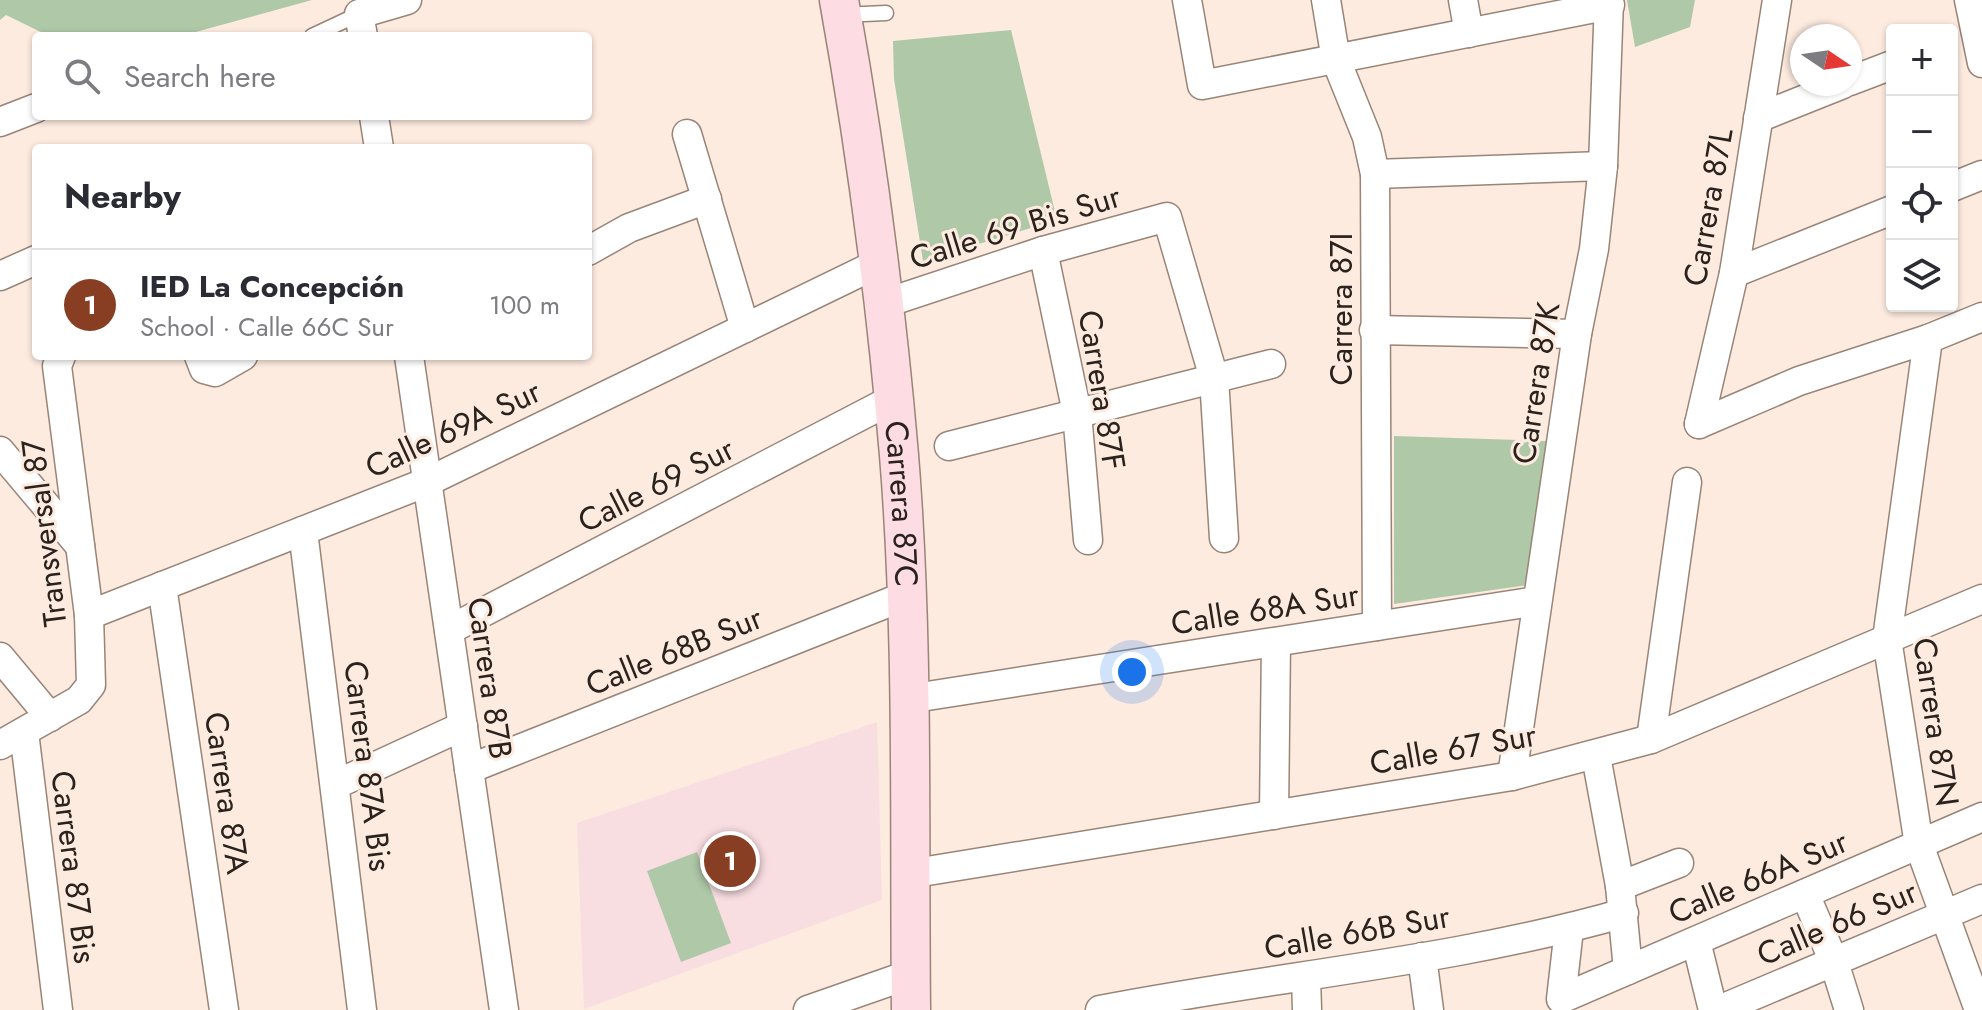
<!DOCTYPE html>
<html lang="en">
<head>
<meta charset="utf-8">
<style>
	:root { --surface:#fff; --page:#f7f7f7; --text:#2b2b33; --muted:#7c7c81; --line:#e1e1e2; --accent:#873e22 }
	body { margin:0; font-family:Jost,sans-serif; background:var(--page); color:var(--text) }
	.controls { position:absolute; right:24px; top:24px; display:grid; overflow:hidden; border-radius:8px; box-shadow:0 2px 6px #0004 }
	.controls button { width:72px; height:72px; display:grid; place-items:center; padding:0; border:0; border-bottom:2px solid var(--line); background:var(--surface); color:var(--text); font:40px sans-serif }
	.compass { position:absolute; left:1790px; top:24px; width:72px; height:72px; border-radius:50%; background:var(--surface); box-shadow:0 2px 6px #0004; rotate:103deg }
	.you { position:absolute; left:1132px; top:672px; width:28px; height:28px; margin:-20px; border:6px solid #fff; border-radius:50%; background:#1a73e8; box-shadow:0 0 0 12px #1a73e833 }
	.badge { display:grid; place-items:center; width:52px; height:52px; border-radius:50%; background:var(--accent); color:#fff; font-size:26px; font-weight:700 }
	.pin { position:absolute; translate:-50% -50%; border:4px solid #fff; box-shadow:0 2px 8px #0006 }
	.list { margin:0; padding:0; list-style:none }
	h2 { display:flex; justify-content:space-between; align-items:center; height:104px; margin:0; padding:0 32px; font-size:34px }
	h2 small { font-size:26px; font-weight:400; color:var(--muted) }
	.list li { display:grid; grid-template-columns:52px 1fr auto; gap:24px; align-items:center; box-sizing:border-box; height:112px; padding:0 32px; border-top:2px solid var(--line) }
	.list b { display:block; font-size:30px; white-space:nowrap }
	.list p { margin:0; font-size:26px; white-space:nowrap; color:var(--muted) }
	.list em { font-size:26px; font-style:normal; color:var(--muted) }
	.icon { flex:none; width:44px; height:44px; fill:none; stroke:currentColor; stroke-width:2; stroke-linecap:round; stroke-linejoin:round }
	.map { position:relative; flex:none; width:1982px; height:1010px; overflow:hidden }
	.search { position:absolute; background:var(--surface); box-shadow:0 2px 6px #0004; left:32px; top:32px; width:560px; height:88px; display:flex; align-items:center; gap:20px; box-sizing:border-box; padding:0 28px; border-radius:8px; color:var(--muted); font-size:30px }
	.panel { position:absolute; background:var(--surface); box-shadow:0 2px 6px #0004; left:32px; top:144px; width:560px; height:216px; border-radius:8px }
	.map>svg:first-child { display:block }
	.education { fill:#f8dde1 }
	.green { fill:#afc8a8 }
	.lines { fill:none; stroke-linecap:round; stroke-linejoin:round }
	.lane-casing { stroke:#998578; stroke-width:17 }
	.street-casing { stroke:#998578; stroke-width:31 }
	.secondary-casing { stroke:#998578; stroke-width:41 }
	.lane { stroke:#fff; stroke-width:14 }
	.street { stroke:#fff; stroke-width:28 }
	.secondary { stroke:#fddce4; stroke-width:38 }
	.labels { text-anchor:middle; stroke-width:6; stroke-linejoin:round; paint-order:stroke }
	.street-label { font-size:32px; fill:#2a221d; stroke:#fdebe0 }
</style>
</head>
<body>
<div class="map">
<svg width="1982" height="1010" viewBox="0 0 1982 1010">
	<rect width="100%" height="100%" fill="#fdebe0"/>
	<!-- education -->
	<path class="education" d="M 877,722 L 882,900 L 584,1009 L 577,823 Z"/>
	<!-- green -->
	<g class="green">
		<path d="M 0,0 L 312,0 L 181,36 L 49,36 L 6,15 L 0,20 Z"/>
		<path d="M 1627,0 L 1695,0 L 1690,27 L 1635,47 Z"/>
		<path d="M 1011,30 L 1057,220 L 923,261 L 894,79 L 893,41 Z"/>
		<path d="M 1394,436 L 1546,441 L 1527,585 L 1394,604 Z"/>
		<path d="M 697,852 L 731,943 L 681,962 L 647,871 Z"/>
	</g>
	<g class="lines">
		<defs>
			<g id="lane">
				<path d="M 842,15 L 886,13"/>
				<path d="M 312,36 L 359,14"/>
			</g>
			<g id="street">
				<path d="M 1187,0 L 1202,85 L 1610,5"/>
				<path d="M 1326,0 L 1336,60 L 1367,137 L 1375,174 L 1377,626"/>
				<path d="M 1463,0 L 1469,33"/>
				<path d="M 1969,0 L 1982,63"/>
				<path d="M 363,36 L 359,14 L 407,0"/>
				<path d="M 1850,81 L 1892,65"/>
				<path d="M 374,116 L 379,148"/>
				<path d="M 1758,118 L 1843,84"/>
				<path d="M 0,122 L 36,108"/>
				<path d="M 687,134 L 745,328"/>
				<path d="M 1375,174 L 1603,166"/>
				<path d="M 1952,187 L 1982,175"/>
				<path d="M 588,251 L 629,228 L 707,199"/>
				<path d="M 1043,251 L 1077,413 L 1088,540"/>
				<path d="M 1734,273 L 1892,210"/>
				<path d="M 0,276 L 36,260"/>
				<path d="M 883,304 L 1043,251 L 1167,217 L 1214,378 L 1224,538"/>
				<path d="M 1374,330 L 1577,334"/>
				<path d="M 1928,339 L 1887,639 L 1919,845 L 1979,1010"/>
				<path d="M 199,356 L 204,369 L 215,372 L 243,356"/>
				<path d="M 409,356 L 504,1010"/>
				<path d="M 1699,424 L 1734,273 L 1777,0"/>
				<path d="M 1699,424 L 1799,381 L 1928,339 L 1982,317"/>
				<path d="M 949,446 L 1271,364"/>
				<path d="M 0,451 L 80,546"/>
				<path d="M 303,531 L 362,1010"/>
				<path d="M 162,586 L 224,1010"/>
				<path d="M 89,615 L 427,482 L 879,263"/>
				<path d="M 449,630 L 893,399"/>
				<path d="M 0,657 L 50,717"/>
				<path d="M 908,699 L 1537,601"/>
				<path d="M 24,732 L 58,1010"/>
				<path d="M 1651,739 L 1687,482"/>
				<path d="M 0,745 L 79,700 L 91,685 L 89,615 L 57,366 L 61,356"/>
				<path d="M 1596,756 L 1620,886 L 1628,970"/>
				<path d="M 469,769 L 905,596"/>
				<path d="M 1512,776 L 1577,334 L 1594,249 L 1603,166 L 1609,0"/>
				<path d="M 337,784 L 463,726"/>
				<path d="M 1274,815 L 1276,642"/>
				<path d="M 909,874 L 1512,776 L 1651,739 L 1982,599"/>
				<path d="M 1620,886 L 1679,863"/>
				<path d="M 1805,894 L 1834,962 L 1849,1010"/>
				<path d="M 1569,929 L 1561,999 L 1982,817"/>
				<path d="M 1696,941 L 1713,1010"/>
				<path d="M 1422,957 L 1429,1010"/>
				<path d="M 1306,977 L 1307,1010"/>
				<path d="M 808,1010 L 911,974"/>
				<path d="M 1100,1010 C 1274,976 1453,962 1624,913"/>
				<path d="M 1719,1010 L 1982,899"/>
			</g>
			<g id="secondary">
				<path id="s1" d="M 839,0 C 866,150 886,303 899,455 C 914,639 909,825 911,1010"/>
			</g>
		</defs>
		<!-- lane casing -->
		<use href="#lane" class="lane-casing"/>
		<!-- street casing -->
		<use href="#street" class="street-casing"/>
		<!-- secondary casing -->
		<use href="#secondary" class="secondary-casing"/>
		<!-- lane -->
		<use href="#lane" class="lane"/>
		<!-- street -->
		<use href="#street" class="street"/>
		<!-- secondary -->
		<use href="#secondary" class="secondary"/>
	</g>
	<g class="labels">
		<!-- street labels -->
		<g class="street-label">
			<text transform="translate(1708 207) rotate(-80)" y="11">Carrera 87L</text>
			<text transform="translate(1015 227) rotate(-17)" y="11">Calle 69 Bis Sur</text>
			<text transform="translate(1341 309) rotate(-90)" y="11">Carrera 87I</text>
			<text transform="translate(1536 383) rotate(-81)" y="11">Carrera 87K</text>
			<text transform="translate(1102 390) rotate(81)" y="11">Carrera 87F</text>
			<text transform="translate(453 429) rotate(-25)" y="11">Calle 69A Sur</text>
			<text transform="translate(656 485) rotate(-27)" y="11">Calle 69 Sur</text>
			<text dy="11" stroke="none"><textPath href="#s1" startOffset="508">Carrera 87C</textPath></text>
			<text transform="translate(44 533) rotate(-97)" y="11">Transversal 87</text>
			<text transform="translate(1265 609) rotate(-9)" y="11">Calle 68A Sur</text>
			<text transform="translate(674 651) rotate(-22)" y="11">Calle 68B Sur</text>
			<text transform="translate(490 678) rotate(82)" y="11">Carrera 87B</text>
			<text transform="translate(1936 722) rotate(82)" y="11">Carrera 87N</text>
			<text transform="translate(1453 749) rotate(-10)" y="11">Calle 67 Sur</text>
			<text transform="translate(368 766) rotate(83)" y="11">Carrera 87A Bis</text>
			<text transform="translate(227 793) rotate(82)" y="11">Carrera 87A</text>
			<text transform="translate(74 867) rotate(83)" y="11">Carrera 87 Bis</text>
			<text transform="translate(1758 877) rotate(-23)" y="11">Calle 66A Sur</text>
			<text transform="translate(1837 923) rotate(-23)" y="11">Calle 66 Sur</text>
			<text transform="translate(1357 932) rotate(-10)" y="11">Calle 66B Sur</text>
		</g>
	</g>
</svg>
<div class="controls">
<button>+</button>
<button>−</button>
<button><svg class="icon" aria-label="locate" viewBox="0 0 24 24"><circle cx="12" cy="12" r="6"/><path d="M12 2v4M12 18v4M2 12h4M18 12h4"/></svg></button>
<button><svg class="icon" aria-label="layers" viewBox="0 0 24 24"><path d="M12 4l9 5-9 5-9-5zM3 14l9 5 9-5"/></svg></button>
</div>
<svg class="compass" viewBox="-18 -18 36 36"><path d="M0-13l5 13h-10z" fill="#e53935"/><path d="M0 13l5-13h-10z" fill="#7c7c81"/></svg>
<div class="you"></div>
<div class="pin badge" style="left:730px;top:861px">1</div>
<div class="search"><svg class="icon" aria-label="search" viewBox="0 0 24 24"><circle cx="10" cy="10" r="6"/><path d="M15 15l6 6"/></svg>Search here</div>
<section class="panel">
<h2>Nearby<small></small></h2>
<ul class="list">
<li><span class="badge">1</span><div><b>IED La Concepción</b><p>School · Calle 66C Sur</p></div><em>100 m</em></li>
</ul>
</section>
</div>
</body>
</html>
